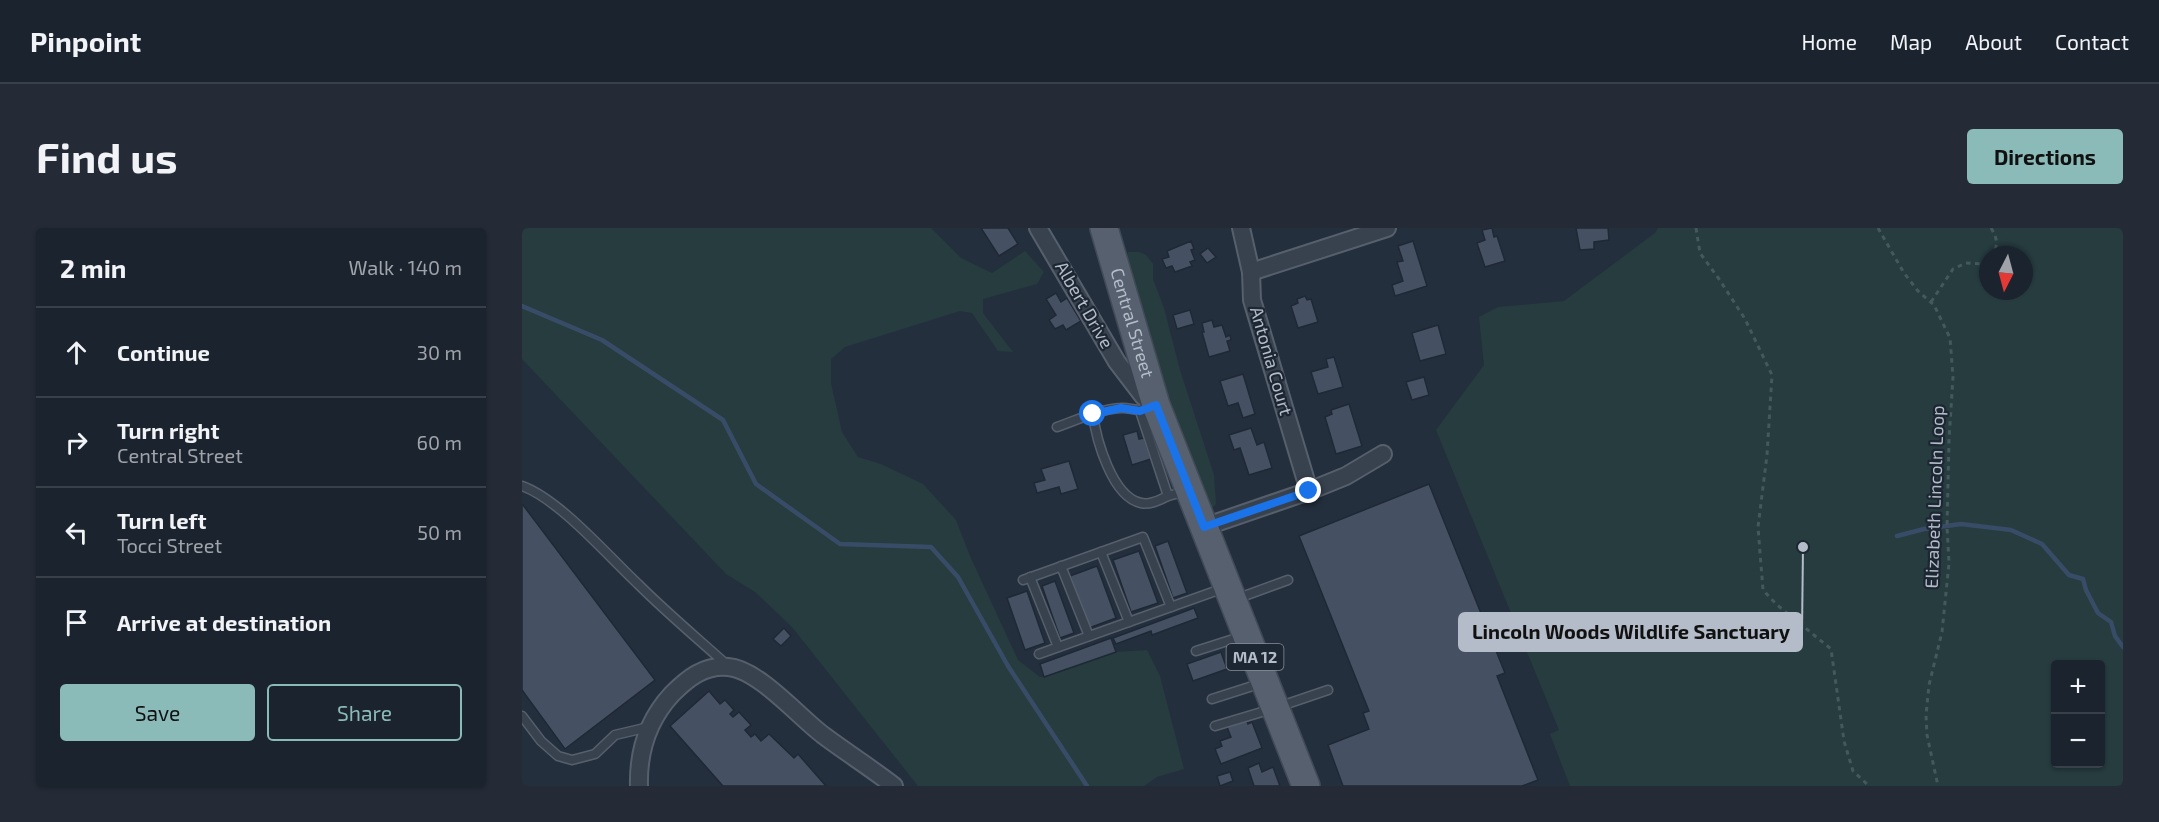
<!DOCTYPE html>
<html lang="en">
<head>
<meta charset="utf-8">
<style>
	:root { --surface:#1b232e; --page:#242b36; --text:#f1f3f6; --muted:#a0a4aa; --line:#39404a; --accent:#8bbbb9 }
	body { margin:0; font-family:"Exo 2",sans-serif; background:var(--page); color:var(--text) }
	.controls { position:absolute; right:18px; bottom:18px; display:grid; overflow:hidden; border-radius:6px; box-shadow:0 2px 4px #0004 }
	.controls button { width:54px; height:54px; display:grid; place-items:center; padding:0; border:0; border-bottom:2px solid var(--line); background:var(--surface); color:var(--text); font:30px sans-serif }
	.compass { position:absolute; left:1457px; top:18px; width:54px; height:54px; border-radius:50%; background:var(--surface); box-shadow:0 2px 4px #0004; rotate:186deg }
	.stop { position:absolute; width:18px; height:18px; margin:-14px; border:4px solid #1a73e8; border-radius:50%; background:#fff }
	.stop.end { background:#1a73e8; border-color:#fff; box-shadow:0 2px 6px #0008 }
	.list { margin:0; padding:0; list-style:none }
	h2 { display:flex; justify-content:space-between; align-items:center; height:78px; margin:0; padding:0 24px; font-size:26px }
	h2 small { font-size:20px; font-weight:400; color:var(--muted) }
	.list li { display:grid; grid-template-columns:39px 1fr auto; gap:18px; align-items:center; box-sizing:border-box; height:90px; padding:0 24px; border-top:2px solid var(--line) }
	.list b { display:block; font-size:22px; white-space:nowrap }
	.list p { margin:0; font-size:20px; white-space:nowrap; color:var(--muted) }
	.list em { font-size:20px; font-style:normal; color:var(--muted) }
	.actions { display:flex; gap:12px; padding:18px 24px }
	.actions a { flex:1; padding:14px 0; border:2px solid var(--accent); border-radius:6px; text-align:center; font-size:21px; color:var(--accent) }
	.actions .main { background:var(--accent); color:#111 }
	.icon { flex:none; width:33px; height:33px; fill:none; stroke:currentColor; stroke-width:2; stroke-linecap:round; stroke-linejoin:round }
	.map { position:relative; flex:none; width:1601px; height:558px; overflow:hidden; border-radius:6px }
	header { display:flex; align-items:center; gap:36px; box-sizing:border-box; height:84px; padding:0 30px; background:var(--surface); border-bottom:2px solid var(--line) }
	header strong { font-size:28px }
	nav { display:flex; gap:33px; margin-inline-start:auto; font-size:21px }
	.intro { display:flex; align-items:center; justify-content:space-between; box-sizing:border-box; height:144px; padding:0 36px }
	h1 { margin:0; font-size:42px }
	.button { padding:15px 27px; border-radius:6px; background:var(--accent); color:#111; font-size:21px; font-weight:700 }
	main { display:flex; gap:36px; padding:0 36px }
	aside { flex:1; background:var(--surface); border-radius:6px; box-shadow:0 2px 4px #0004 }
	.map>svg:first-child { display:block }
	.green { fill:#263c3f; fill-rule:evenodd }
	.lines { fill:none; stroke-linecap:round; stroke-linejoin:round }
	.stream { stroke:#394c67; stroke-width:4.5 }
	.building { fill:#455162; stroke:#1f2835; stroke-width:1.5 }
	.service-casing { stroke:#565f6c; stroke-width:11 }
	.minor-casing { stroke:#565f6c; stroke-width:20 }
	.primary-casing { stroke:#414a57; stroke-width:30 }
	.path { stroke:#44595c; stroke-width:3; stroke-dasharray:4.5 4.5; stroke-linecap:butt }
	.service { stroke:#38414e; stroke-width:8 }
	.minor { stroke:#38414e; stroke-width:16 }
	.primary { stroke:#56606e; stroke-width:27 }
	.route { stroke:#1a73e8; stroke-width:8 }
	.labels { text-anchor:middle; stroke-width:4.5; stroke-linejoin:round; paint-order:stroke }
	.shield { fill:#1d2633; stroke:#878f9c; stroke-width:1.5 }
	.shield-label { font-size:16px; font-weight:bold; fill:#b4bcc9 }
	.street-label { font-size:18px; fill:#b4bcc9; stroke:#1d2633 }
	.leader { fill:none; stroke:#b4bcc9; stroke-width:2 }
	.callout-dot { fill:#b4bcc9; stroke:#1d2633; stroke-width:2 }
	.callout { fill:#b4bcc9; stroke:#b4bcc9; stroke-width:2 }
	.callout-label { font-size:20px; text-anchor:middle; font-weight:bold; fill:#111 }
</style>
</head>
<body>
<header>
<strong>Pinpoint</strong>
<nav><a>Home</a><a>Map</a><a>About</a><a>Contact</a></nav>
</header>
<div class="intro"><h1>Find us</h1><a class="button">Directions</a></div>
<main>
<aside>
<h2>2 min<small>Walk · 140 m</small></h2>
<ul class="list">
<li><svg class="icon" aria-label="ahead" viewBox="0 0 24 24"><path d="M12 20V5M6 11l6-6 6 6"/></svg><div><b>Continue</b></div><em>30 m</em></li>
<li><svg class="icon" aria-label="right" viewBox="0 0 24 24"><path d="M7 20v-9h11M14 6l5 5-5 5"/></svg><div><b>Turn right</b><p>Central Street</p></div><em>60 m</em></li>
<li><svg class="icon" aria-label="left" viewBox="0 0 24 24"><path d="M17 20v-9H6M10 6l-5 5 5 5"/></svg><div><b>Turn left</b><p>Tocci Street</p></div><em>50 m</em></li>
<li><svg class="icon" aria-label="arrive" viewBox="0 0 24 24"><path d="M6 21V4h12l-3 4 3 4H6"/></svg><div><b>Arrive at destination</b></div></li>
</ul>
<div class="actions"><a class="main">Save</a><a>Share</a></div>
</aside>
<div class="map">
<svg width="1601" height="558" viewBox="0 0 1601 558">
	<rect width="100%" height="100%" fill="#242f3e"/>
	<!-- green -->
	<g class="green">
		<path d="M 0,0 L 409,0 L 439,30 L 470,45 L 503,23 L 522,44 L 515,56 L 461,71 L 461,85 L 491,124 L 476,123 L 450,85 L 438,83 L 323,119 L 309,131 L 309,155 L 320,204 L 336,229 L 359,236 L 401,256 L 434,292 L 448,328 L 496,432 L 518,449 L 522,449 L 594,424 L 625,422 L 638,448 L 662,541 L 635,549 L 622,558 L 396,558 L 270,399 L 233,364 L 204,346 L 0,131 Z"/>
		<path d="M 1136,0 L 1601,0 L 1601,558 L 1048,558 L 1028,506 L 1037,502 L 914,202 L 962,137 L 957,89 L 976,79 L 1042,73 L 1133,5 ZM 1466,27 L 1502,27 L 1502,63 L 1466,63 ZM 1534,436 L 1578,436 L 1578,536 L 1534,536 Z"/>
		<path d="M 606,24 L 617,24 L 624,27 L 631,36 L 631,51 L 642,80 L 658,142 L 692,247 L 694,276 L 689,281 L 683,279 L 638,151 L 605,30 Z"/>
	</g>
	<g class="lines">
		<!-- stream -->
		<g class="stream">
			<path d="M 0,78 L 80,112 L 201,192 L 234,256 L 318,316 L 409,319 L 436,349 L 486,438 L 565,558"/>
			<path d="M 1375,308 L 1402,301 L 1439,296 L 1489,302 L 1520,316 L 1547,347 L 1561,351 L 1564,362 L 1576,385 L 1589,394 L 1593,408 L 1601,419"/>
		</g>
	</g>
	<!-- building -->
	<g class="building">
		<path d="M 459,0 L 486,0 L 496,16 L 477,28 Z"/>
		<path d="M 970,0 L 972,9 L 975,8 L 983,33 L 963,39 L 955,15 L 963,12 L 960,2 Z"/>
		<path d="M 1054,0 L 1086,0 L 1087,12 L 1072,14 L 1072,21 L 1058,22 Z"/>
		<path d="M 669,13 L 672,21 L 669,22 L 673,32 L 668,34 L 670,38 L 653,44 L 650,38 L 644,40 L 640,31 L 647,29 L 645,23 Z"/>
		<path d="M 891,13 L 905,58 L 873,68 L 870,57 L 881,53 L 875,34 L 881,33 L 876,18 Z"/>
		<path d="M 686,20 L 694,29 L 685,35 L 678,26 Z"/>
		<path d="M 534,65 L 539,74 L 545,70 L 559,93 L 544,102 L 541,97 L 533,101 L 527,92 L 534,87 L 524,71 Z"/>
		<path d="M 783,68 L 785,72 L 789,71 L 796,94 L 776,100 L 769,78 L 776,75 L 775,71 Z"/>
		<path d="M 668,82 L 672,96 L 655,101 L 651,87 Z"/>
		<path d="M 690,92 L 692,99 L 700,97 L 704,109 L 708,107 L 709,112 L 705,113 L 708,123 L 687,129 L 680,104 L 682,104 L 680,95 Z"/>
		<path d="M 916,97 L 924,126 L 898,133 L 890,105 Z"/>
		<path d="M 812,129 L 821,159 L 796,166 L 789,144 L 806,139 L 804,131 Z"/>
		<path d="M 721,146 L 733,186 L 721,190 L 716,175 L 706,178 L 698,153 Z"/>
		<path d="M 902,149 L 907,167 L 890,172 L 884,154 Z"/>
		<path d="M 827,176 L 840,218 L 814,226 L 803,189 L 810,186 L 809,182 Z"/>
		<path d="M 729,200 L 735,217 L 742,214 L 750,240 L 727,247 L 718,220 L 712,222 L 707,207 Z"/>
		<path d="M 615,203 L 617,211 L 622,210 L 629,231 L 610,237 L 601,207 Z"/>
		<path d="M 547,233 L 556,261 L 539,266 L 537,259 L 515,265 L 512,255 L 523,252 L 519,241 Z"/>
		<path d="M 907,256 L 983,445 L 975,448 L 1016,552 L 1000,558 L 821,558 L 806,517 L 847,501 L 841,485 L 847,483 L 777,308 Z"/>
		<path d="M 0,277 L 1,277 L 133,452 L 43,521 L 0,462 Z"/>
		<path d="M 646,313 L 665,365 L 651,370 L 633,318 Z"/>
		<path d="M 617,323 L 636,375 L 609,384 L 591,332 Z"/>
		<path d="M 575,338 L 594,390 L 567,400 L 548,348 Z"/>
		<path d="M 533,353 L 552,405 L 538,410 L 520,358 Z"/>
		<path d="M 505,363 L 523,415 L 503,422 L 485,370 Z"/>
		<path d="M 672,380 L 676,390 L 630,407 L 629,403 L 594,416 L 591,410 Z"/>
		<path d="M 262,400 L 269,408 L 259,418 L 251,411 Z"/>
		<path d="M 589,410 L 594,424 L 522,449 L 518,436 Z"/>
		<path d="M 699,424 L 705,441 L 671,453 L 665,436 Z"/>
		<path d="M 187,463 L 198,476 L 203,472 L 212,482 L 208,486 L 211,489 L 217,484 L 229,497 L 223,502 L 229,509 L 233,506 L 239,513 L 247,506 L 272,530 L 276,526 L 304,558 L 201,558 L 148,498 Z"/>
		<path d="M 724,491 L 726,496 L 730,494 L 740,520 L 699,536 L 693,521 L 700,518 L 698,513 L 709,509 L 705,499 Z"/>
		<path d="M 737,535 L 740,544 L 751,539 L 758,558 L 732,558 L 726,540 Z"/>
		<path d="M 708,544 L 711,553 L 698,558 L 695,548 Z"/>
	</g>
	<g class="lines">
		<defs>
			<g id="service">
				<path d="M 618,183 L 646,268 L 665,263"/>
				<path d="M 571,186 C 574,211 590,269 619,275 C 629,277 637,272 646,268"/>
				<path d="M 535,199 C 555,192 578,181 599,180 C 607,179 614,184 622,181"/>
				<path d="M 0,258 C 37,271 86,328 116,356 C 144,384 175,410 205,437"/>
				<path d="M 579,324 L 607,394"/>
				<path d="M 539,338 L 567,408"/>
				<path d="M 508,349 L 536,419"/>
				<path d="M 501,352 L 621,309 L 649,379"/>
				<path d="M 714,371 L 766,352"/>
				<path d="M 674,423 L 721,408"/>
				<path d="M 517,426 L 702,360"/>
				<path d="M 690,471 L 740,455"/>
				<path d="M 0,488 L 19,513 L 36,528 L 50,532 L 73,526 L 93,507 L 127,499"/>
				<path d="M 693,498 L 753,480 L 806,462"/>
			</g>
			<g id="minor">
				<path d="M 516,0 L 595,134 L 621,168 L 630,174"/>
				<path d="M 719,0 L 729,44 L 730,72 L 787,263"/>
				<path d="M 729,44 L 865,0"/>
				<path d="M 682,299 L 787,263 L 824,248 L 861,226"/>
				<path d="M 117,558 C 116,523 126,492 150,466 C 166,450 182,437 206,439 C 236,441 277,489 301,507 C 325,525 349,540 372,558"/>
			</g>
			<g id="primary">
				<path id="s1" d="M 582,0 L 634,177 L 784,558"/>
			</g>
		</defs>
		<!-- service casing -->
		<use href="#service" class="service-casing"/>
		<!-- minor casing -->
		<use href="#minor" class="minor-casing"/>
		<!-- primary casing -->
		<use href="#primary" class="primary-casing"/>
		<!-- path -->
		<g class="path">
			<path d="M 1174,0 L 1178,25 L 1197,51 L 1223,91 L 1250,147 L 1245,227 L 1236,299 L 1241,362 L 1254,376 L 1309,421 L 1322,513 L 1331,543 L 1347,558"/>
			<path d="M 1356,0 L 1382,45 L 1396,63 L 1412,77 L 1428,110 L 1431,149 L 1427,212 L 1425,298 L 1427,335 L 1420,404 L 1407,457 L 1404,487 L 1405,507 L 1416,558"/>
			<path d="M 1469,0 C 1475,10 1477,17 1470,27"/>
			<path d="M 1409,74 L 1431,41 L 1444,35 L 1463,36 L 1466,33"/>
		</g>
		<!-- service -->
		<use href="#service" class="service"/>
		<!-- minor -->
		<use href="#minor" class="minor"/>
		<!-- primary -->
		<use href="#primary" class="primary"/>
	</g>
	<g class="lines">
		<!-- route -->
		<path class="route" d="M 571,186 L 599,180 L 618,183 L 634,177 L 682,299 L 787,263"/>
	</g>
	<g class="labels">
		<!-- shield labels -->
		<rect class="shield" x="704.5" y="416" width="57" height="26" rx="4.5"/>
		<g class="shield-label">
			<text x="733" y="435">MA 12</text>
		</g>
		<!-- street labels -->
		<g class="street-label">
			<text transform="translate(562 77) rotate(60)" y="6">Albert Drive</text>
			<text dy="6" stroke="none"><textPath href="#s1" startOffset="99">Central Street</textPath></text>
			<text transform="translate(749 133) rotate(74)" y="6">Antonia Court</text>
			<text transform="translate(1413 269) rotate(-88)" y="6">Elizabeth Lincoln Loop</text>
		</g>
	</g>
	<!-- callouts -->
	<path class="leader" d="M1281 319L1280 404"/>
	<circle class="callout-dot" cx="1281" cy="319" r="6"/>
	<rect class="callout" x="937" y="385" width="343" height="38" rx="6"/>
	<g class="callout-label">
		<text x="1109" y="411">Lincoln Woods Wildlife Sanctuary</text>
	</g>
</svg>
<div class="controls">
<button>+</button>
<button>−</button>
</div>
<svg class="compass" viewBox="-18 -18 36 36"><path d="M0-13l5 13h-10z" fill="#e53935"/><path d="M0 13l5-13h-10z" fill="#a0a4aa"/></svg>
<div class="stop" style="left:571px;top:186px"></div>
<div class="stop end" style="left:787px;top:263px"></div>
</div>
</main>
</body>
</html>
